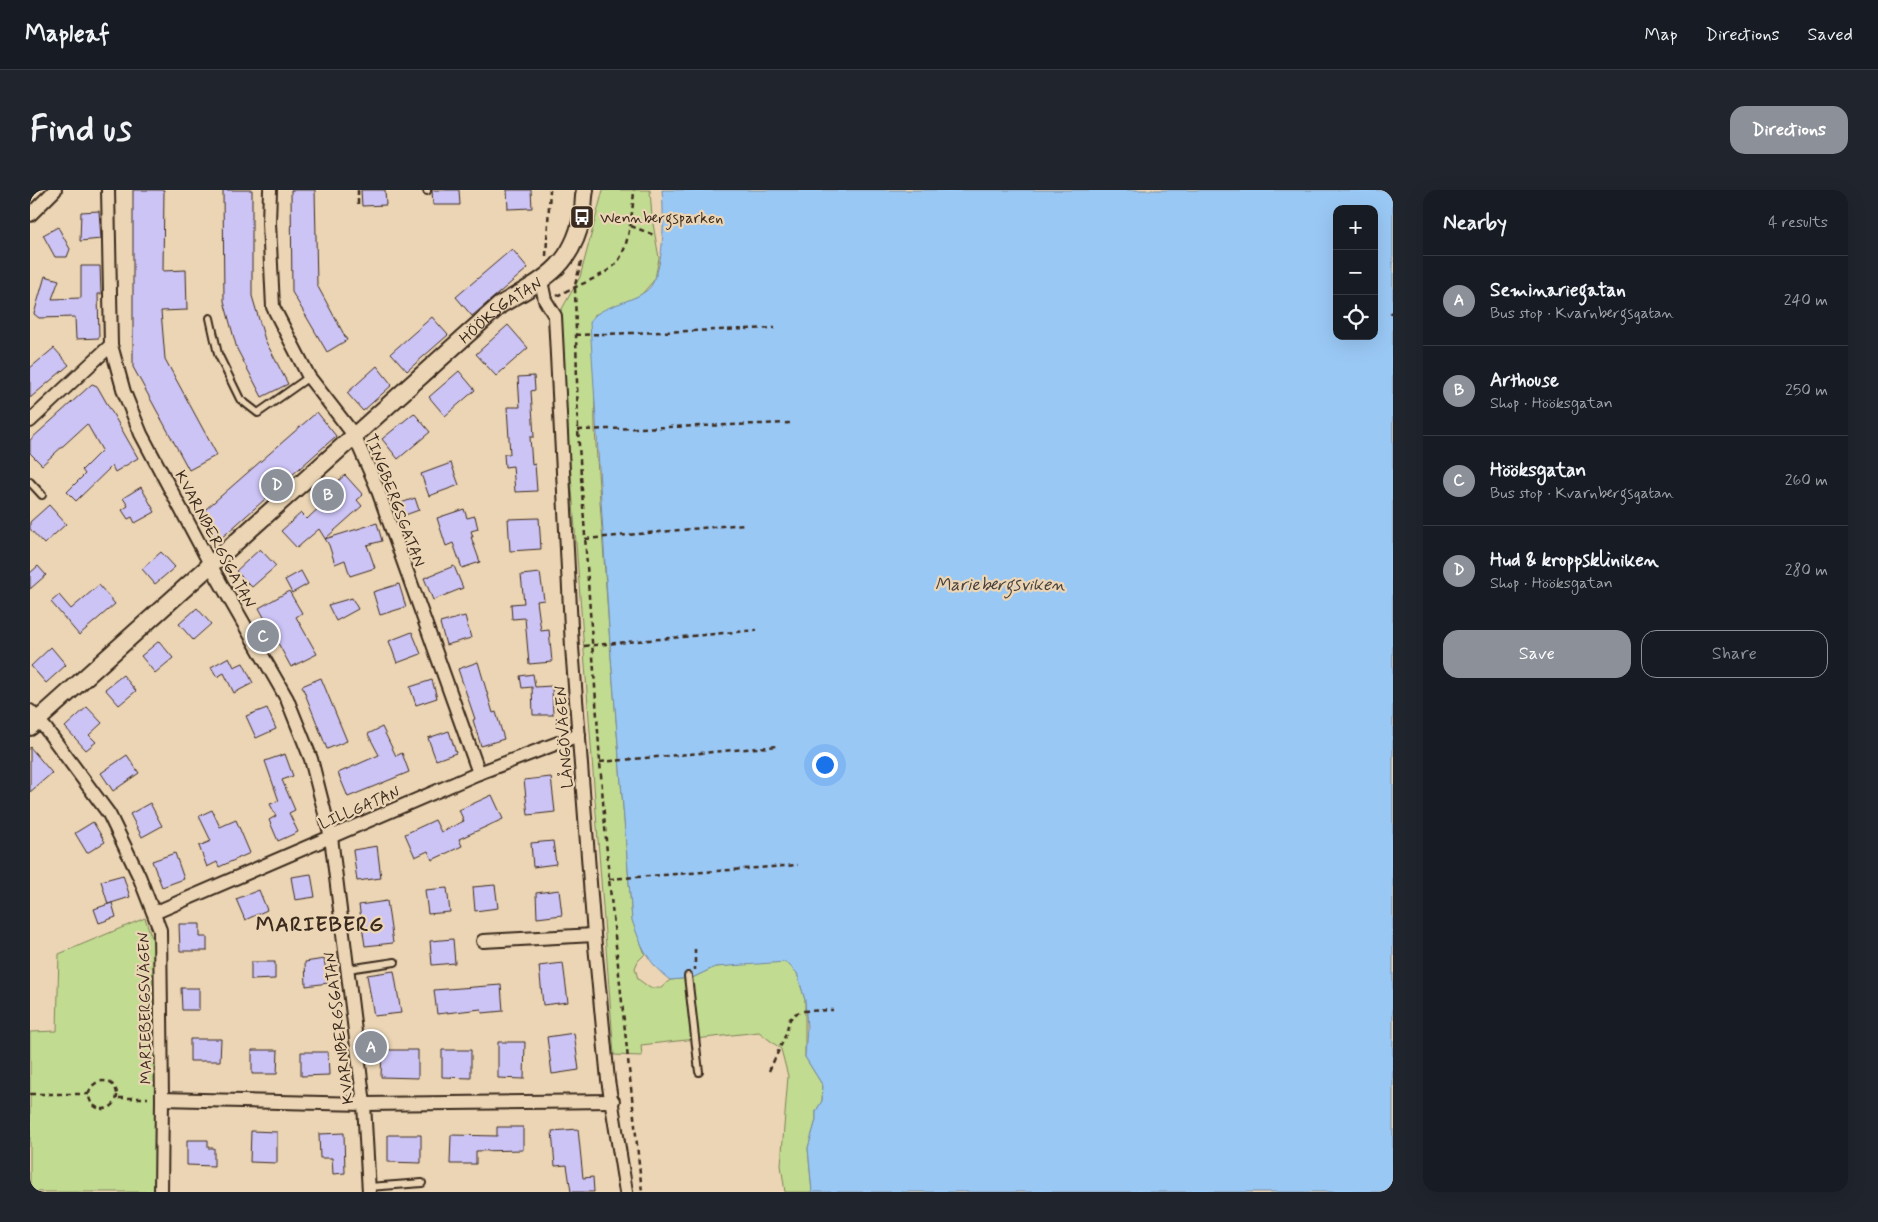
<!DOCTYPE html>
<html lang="en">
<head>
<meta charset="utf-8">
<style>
	:root { --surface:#171b24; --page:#20242c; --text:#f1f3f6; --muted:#9ea1a6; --line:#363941; --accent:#8c9099 }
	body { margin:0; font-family:Mynerve,sans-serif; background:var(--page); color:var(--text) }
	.controls { position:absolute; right:15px; top:15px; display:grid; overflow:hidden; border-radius:10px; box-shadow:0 5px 20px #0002 }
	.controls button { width:45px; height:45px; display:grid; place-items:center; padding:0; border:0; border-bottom:1px solid var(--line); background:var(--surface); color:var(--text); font:25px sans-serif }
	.you { position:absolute; left:794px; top:574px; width:18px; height:18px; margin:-12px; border:4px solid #fff; border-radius:50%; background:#1a73e8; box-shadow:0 0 0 8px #1a73e833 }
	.badge { display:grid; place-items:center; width:32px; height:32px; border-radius:50%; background:var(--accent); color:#fff; font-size:16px; font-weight:700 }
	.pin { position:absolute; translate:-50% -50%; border:2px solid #fff; box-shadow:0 1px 5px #0006 }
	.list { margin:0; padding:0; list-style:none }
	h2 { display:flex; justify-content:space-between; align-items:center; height:65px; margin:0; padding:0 20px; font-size:21px }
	h2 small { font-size:16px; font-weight:400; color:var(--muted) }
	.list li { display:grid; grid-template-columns:32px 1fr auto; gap:15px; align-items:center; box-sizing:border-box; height:90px; padding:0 20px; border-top:1px solid var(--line) }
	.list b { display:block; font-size:19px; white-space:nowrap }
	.list p { margin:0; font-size:16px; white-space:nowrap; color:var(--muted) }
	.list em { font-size:16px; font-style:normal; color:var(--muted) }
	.actions { display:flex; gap:10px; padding:15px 20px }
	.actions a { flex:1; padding:11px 0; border:1px solid var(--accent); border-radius:15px; text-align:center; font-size:18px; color:var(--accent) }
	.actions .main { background:var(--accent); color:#fff }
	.icon { flex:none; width:28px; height:28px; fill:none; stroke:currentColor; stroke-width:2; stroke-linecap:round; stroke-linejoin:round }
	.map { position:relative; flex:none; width:1363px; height:1002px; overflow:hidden; border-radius:15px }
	header { display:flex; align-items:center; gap:30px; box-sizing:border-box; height:70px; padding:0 25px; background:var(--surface); border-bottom:1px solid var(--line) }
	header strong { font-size:24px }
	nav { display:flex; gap:28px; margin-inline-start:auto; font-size:18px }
	.intro { display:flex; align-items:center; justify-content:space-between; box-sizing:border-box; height:120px; padding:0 30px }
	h1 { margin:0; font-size:35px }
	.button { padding:12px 22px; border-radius:15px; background:var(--accent); color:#fff; font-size:18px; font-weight:700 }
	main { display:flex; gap:30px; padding:0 30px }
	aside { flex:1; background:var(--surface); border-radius:15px; box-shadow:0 5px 20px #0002 }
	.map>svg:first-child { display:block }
	.green { fill:#c1db91; stroke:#7e8258 }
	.water { fill:#9ac8f5; stroke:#74899f; fill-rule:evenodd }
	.building { fill:#cdc4f6; stroke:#3b2a1e }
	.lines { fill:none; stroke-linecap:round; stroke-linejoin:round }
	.service-casing { stroke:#3b2a1e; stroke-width:10 }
	.minor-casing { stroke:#3b2a1e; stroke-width:16 }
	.tertiary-casing { stroke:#3b2a1e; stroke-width:20 }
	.path { stroke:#3b2a1e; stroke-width:2.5; stroke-dasharray:5 4; stroke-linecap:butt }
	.service { stroke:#ebd5b4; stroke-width:6 }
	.minor { stroke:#ebd5b4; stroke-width:12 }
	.tertiary { stroke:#ebd5b4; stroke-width:16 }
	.labels { text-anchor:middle; stroke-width:4.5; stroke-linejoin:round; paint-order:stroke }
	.poi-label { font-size:16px; fill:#3b2a1e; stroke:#ebd5b4; text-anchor:start }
	.street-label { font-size:16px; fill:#3b2a1e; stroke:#ebd5b4 }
	.water-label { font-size:18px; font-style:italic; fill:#49423e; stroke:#ebd5b4 }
	.district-label { font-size:21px; font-weight:bold; letter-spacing:1px; fill:#3b2a1e; stroke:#ebd5b4 }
</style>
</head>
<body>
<header>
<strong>Mapleaf</strong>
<nav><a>Map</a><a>Directions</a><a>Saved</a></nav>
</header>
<div class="intro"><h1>Find us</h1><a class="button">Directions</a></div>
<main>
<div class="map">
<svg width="1363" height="1002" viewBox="0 0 1363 1002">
	<rect width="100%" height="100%" fill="#ebd5b4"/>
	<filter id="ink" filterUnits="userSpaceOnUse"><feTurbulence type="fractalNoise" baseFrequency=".02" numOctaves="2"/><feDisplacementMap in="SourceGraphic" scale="10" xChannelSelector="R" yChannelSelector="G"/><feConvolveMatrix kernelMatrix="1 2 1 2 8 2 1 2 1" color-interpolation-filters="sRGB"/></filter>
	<g filter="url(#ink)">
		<!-- green -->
		<g class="green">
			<path d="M 573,0 L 620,0 L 622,28 L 629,68 L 625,89 L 611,105 L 564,125 L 565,240 L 580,454 L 602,730 L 615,764 L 608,771 L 605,778 L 608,789 L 620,798 L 631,798 L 640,790 L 662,788 L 685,777 L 742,772 L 756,772 L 761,776 L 767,783 L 775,810 L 775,867 L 793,896 L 792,911 L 786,921 L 786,930 L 778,958 L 782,1002 L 755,1002 L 751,975 L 758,886 L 751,859 L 729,842 L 611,855 L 612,866 L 584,865 L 529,124 L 550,87 Z"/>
			<path d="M 115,728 L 126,760 L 127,1002 L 0,1002 L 0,842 L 27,841 L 29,764 Z"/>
		</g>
		<!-- water -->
		<path class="water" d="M 632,0 L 1363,0 L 1363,1002 L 782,1002 L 778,958 L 786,930 L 786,921 L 792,911 L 793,896 L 775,867 L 777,837 L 775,810 L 767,783 L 756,772 L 685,777 L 662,788 L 640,790 C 619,775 610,754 602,730 L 580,454 L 560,133 C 565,115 609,113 621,96 C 635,75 634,24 632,0 ZM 1307,19 L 1344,19 L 1344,146 L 1307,146 Z"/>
		<!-- building -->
		<g class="building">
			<path d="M 103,0 L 134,0 L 133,81 L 156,80 L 157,120 L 131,121 L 135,169 L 187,265 L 159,280 L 103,177 Z"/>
			<path d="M 193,0 L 222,0 L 222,106 L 235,150 L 258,194 L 232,207 L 207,159 L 194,111 Z"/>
			<path d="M 261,0 L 285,0 L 287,95 L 317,150 L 297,162 L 262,102 Z"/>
			<path d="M 331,0 L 355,0 L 356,15 L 332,16 Z"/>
			<path d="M 402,0 L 429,0 L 430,15 L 403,15 Z"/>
			<path d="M 477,0 L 501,0 L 502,18 L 478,19 Z"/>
			<path d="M 69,21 L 71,49 L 50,51 L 51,22 Z"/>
			<path d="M 28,37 L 40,59 L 37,67 L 25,67 L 13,45 Z"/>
			<path d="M 482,59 L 498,78 L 442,126 L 426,107 Z"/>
			<path d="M 51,76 L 70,76 L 71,104 L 68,104 L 69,148 L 46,149 L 45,127 L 9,128 L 4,124 L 15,86 L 29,90 L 22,109 L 51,108 Z"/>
			<path d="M 402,127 L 418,145 L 377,181 L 361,163 Z"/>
			<path d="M 478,135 L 498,158 L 466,186 L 446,164 Z"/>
			<path d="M 24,158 L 39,175 L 0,208 L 0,178 Z"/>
			<path d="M 347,176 L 362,195 L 333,221 L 317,203 Z"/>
			<path d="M 429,181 L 445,200 L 415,226 L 399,207 Z"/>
			<path d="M 504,186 L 505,200 L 501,201 L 504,247 L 500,247 L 502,275 L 505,274 L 507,301 L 485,302 L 483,276 L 475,277 L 474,264 L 480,264 L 477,217 L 490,217 L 488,187 Z"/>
			<path d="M 62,194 L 67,196 L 108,268 L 85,282 L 82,276 L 46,311 L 37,302 L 55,284 L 52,280 L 72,260 L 57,234 L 12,275 L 0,263 L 0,250 Z"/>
			<path d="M 287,222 L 306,246 L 189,350 L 168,326 Z"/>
			<path d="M 384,223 L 400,242 L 368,269 L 352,249 Z"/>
			<path d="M 421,273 L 429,295 L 399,306 L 391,284 Z"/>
			<path d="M 315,285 L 333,305 L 327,310 L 332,316 L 295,349 L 347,333 L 352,351 L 337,355 L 345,378 L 320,386 L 315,370 L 305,374 L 299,355 L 289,339 L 267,358 L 251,341 L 271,323 L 277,329 L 296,311 L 291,306 Z"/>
			<path d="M 111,297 L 125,322 L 105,333 L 102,327 L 98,329 L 92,320 L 98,316 L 93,308 Z"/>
			<path d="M 385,308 L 389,320 L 375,325 L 371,313 Z"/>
			<path d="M 19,315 L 36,334 L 14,354 L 0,339 L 0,332 Z"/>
			<path d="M 434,319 L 437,328 L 445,326 L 448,339 L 441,341 L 443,347 L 441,347 L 450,372 L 432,378 L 423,353 L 416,356 L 407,328 Z"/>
			<path d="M 509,328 L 511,359 L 480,361 L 478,329 Z"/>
			<path d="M 230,359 L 246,376 L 222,397 L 206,381 Z"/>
			<path d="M 131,362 L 145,377 L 125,394 L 112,379 Z"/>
			<path d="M 8,376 L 16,385 L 0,399 L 0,383 Z"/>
			<path d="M 424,376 L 433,398 L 403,410 L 394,388 Z"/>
			<path d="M 271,381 L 278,394 L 262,403 L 255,390 Z"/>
			<path d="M 510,383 L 514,410 L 507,411 L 511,441 L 519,440 L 522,472 L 499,474 L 495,428 L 482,429 L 481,414 L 494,413 L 491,385 Z"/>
			<path d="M 369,394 L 376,417 L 350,425 L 343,402 Z"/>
			<path d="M 69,395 L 85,414 L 49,445 L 21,412 L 29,405 L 41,419 Z"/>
			<path d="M 259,401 L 272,423 L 266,427 L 287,464 L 261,477 L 229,418 Z"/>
			<path d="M 322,408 L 328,419 L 306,431 L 298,415 Z"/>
			<path d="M 167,418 L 181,434 L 163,450 L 149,434 Z"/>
			<path d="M 435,426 L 441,448 L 416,455 L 410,433 Z"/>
			<path d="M 382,442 L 391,464 L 367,473 L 359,451 Z"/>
			<path d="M 129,451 L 143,468 L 125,483 L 111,466 Z"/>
			<path d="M 21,457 L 36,475 L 16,493 L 1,476 Z"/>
			<path d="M 199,467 L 204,477 L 213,473 L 223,493 L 204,503 L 194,483 L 187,487 L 181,477 Z"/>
			<path d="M 448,472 L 463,523 L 466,522 L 474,549 L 451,556 L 443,530 L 445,529 L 428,479 Z"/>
			<path d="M 503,484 L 505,497 L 522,496 L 523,525 L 503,525 L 502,497 L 492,498 L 490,486 Z"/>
			<path d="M 93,485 L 106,501 L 89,515 L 75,499 Z"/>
			<path d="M 291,488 L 317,551 L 297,559 L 272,496 Z"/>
			<path d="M 402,490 L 407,508 L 386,515 L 380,497 Z"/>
			<path d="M 57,517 L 72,533 L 59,545 L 66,552 L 56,560 L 35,537 Z"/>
			<path d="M 237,518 L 246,539 L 226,548 L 216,526 Z"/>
			<path d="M 352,537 L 366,566 L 372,563 L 379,582 L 318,607 L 308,583 L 349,565 L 338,544 Z"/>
			<path d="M 419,541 L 426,563 L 406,570 L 398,548 Z"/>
			<path d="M 0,557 L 22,583 L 0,602 Z"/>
			<path d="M 255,564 L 263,586 L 252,590 L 265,620 L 259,623 L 268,642 L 248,651 L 239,630 L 246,626 L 240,614 L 249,611 L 235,571 Z"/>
			<path d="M 97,565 L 109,583 L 83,601 L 71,583 Z"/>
			<path d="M 521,587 L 525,622 L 498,625 L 494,590 Z"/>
			<path d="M 462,605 L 473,629 L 429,649 L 432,656 L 402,670 L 398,661 L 385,667 L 375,644 L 405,630 L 411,642 L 434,631 L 429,620 Z"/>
			<path d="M 120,613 L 132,636 L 112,647 L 100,624 Z"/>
			<path d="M 182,620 L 190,637 L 206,630 L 220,663 L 189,677 L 187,672 L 177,677 L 169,656 L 181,651 L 169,626 Z"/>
			<path d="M 63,632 L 75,652 L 57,663 L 45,643 Z"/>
			<path d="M 523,651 L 526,674 L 503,677 L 501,653 Z"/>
			<path d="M 347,656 L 351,688 L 327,691 L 323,660 Z"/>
			<path d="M 145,663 L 154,689 L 132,697 L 122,671 Z"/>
			<path d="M 281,684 L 285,707 L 265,710 L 261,687 Z"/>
			<path d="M 93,685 L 100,707 L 78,714 L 71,691 Z"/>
			<path d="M 465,695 L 468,718 L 445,721 L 443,697 Z"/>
			<path d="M 417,698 L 420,722 L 398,724 L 395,700 Z"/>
			<path d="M 229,700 L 237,720 L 215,730 L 206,709 Z"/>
			<path d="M 529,700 L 532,725 L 507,728 L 506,703 Z"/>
			<path d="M 357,711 L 363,753 L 335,756 L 329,715 Z"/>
			<path d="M 82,713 L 86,727 L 69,733 L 64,719 Z"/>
			<path d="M 149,734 L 170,734 L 170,747 L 177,747 L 177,761 L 150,761 Z"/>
			<path d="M 423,749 L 425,773 L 402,775 L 400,751 Z"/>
			<path d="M 294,769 L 298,793 L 276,796 L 275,772 Z"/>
			<path d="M 221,772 L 245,772 L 245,789 L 221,790 Z"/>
			<path d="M 533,773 L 538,812 L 513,815 L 509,776 Z"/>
			<path d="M 364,781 L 371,823 L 344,826 L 337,785 Z"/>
			<path d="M 471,795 L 473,821 L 452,823 L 451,819 L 407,824 L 404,800 Z"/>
			<path d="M 151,798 L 169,798 L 169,820 L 152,820 Z"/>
			<path d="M 544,843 L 549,880 L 522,884 L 517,847 Z"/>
			<path d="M 160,849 L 191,849 L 190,871 L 160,871 Z"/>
			<path d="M 468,852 L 495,852 L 494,889 L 468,888 Z"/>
			<path d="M 222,860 L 248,860 L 247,884 L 222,884 Z"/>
			<path d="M 352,860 L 388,860 L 388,888 L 351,887 Z"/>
			<path d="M 412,860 L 441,860 L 441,888 L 412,887 Z"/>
			<path d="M 271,862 L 298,862 L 299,885 L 271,886 Z"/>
			<path d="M 467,937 L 493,937 L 493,960 L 446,961 L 446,974 L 420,974 L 421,945 L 467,946 Z"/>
			<path d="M 548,939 L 553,988 L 563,987 L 564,1002 L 541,1002 L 537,975 L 525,976 L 522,941 Z"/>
			<path d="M 221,941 L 247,942 L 247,973 L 220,972 Z"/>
			<path d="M 314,943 L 315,983 L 303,984 L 302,968 L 290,968 L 289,944 Z"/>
			<path d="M 358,945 L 391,945 L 391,973 L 358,972 Z"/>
			<path d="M 157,950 L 178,950 L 178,958 L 184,958 L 184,976 L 157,975 Z"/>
		</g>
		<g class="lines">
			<defs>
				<g id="service">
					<path d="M 397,0 L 397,1"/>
					<path d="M 180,128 L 188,164 L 210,209 L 228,223 L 279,187"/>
					<path d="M 0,292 L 12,305"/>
					<path d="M 318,779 L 365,772"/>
					<path d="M 658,786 L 669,882"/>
					<path d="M 339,997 L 392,993"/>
				</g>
				<g id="minor">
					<path d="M 78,0 L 81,155 L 94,202 L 111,244 L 186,385 L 257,509 L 281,569 L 301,647 L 334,914 L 339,1002"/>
					<path d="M 240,0 L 239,33 L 243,117 L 279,187 L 324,245 L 346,295 L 449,583"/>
					<path d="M 0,25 L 25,0"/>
					<path d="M 511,91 L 515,110 L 525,126 L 542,457 L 564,745 L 578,890 L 596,1002"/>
					<path d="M 0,231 L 81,155"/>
					<path d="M 0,521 L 16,539 L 79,624 L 109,686 L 130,740 L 132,909 L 131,1002"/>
					<path d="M 124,723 L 449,583 L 549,545"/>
					<path d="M 453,751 L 564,745"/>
					<path d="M 132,909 L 334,914 L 583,911"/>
				</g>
				<g id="tertiary">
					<path id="s1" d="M 0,537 L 470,115 C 512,90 541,79 552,27 C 554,18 553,9 555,0"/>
				</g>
			</defs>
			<!-- service casing -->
			<use href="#service" class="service-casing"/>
			<!-- minor casing -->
			<use href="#minor" class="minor-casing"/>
			<!-- tertiary casing -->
			<use href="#tertiary" class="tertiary-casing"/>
			<!-- path -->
			<g class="path">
				<path d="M 328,0 L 328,14"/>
				<path d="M 601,36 L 624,45"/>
				<path d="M 516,66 L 520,0"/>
				<path d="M 551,72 L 545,95 L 548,240 L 570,572 L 579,689 L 612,1002"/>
				<path d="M 527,106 C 544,96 576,87 588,71 C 599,57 603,18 604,0"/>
				<path d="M 1360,124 L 1363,122"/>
				<path d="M 545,145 L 745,138"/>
				<path d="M 548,240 L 760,233"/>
				<path d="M 555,349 L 714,334"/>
				<path d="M 554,456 L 727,440"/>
				<path d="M 570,572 L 749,556"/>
				<path d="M 579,689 L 768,675"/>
				<path d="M 665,759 L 665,780"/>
				<path d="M 739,881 L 754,849 L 760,829 L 765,824 L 772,821 L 803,820"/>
				<circle cx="73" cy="905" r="14"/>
				<path d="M 0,904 L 59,904"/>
				<path d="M 89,908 L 118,908"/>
			</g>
			<!-- service -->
			<use href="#service" class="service"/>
			<!-- minor -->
			<use href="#minor" class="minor"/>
			<!-- tertiary -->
			<use href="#tertiary" class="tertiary"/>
		</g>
	</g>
	<!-- icons -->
	<defs>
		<symbol id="bus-square" viewBox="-11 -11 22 22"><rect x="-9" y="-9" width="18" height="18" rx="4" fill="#3b2a1e" stroke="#ebd5b4"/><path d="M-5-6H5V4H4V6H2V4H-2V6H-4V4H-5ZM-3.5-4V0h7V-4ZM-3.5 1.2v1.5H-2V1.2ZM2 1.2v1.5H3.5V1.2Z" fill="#fff"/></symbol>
	</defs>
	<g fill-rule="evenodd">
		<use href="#bus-square" x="538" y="13" width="28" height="28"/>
	</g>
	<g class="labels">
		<!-- poi labels -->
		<g class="poi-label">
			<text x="570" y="33">Wennbergsparken</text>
		</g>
		<!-- street labels -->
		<g class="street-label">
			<text dy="6" stroke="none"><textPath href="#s1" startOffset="629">HÖÖKSGATAN</textPath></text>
			<text transform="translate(366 310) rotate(69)" y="6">TINGBERGSGATAN</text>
			<text transform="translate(186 349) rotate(62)" y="6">KVARNBERGSGATAN</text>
			<text transform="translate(533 547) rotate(-94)" y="6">LÅNGÖVÄGEN</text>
			<text transform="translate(329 617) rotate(-23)" y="6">LILLGATAN</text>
			<text transform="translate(114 818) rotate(-91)" y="6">MARIEBERGSVÄGEN</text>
			<text transform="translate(308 838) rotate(-97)" y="6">KVARNBERGSGATAN</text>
		</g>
		<!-- water labels -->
		<g class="water-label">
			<text x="970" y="400">Mariebergsviken</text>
		</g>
		<!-- district labels -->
		<g class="district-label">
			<text x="290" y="741">MARIEBERG</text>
		</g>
	</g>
</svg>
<div class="controls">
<button>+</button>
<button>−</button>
<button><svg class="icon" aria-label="locate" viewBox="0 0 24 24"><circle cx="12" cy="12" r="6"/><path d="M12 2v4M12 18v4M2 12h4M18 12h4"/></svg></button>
</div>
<div class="you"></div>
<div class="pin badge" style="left:341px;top:857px">A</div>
<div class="pin badge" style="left:298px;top:305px">B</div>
<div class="pin badge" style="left:233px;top:446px">C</div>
<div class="pin badge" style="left:247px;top:295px">D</div>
</div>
<aside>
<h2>Nearby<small>4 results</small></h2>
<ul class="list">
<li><span class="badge">A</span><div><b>Seminariegatan</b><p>Bus stop · Kvarnbergsgatan</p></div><em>240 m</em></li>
<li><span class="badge">B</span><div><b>Arthouse</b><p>Shop · Hööksgatan</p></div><em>250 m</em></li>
<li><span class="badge">C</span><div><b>Hööksgatan</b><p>Bus stop · Kvarnbergsgatan</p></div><em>260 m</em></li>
<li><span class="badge">D</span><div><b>Hud &amp; kroppskliniken</b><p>Shop · Hööksgatan</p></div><em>280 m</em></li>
</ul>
<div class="actions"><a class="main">Save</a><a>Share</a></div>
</aside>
</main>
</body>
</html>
